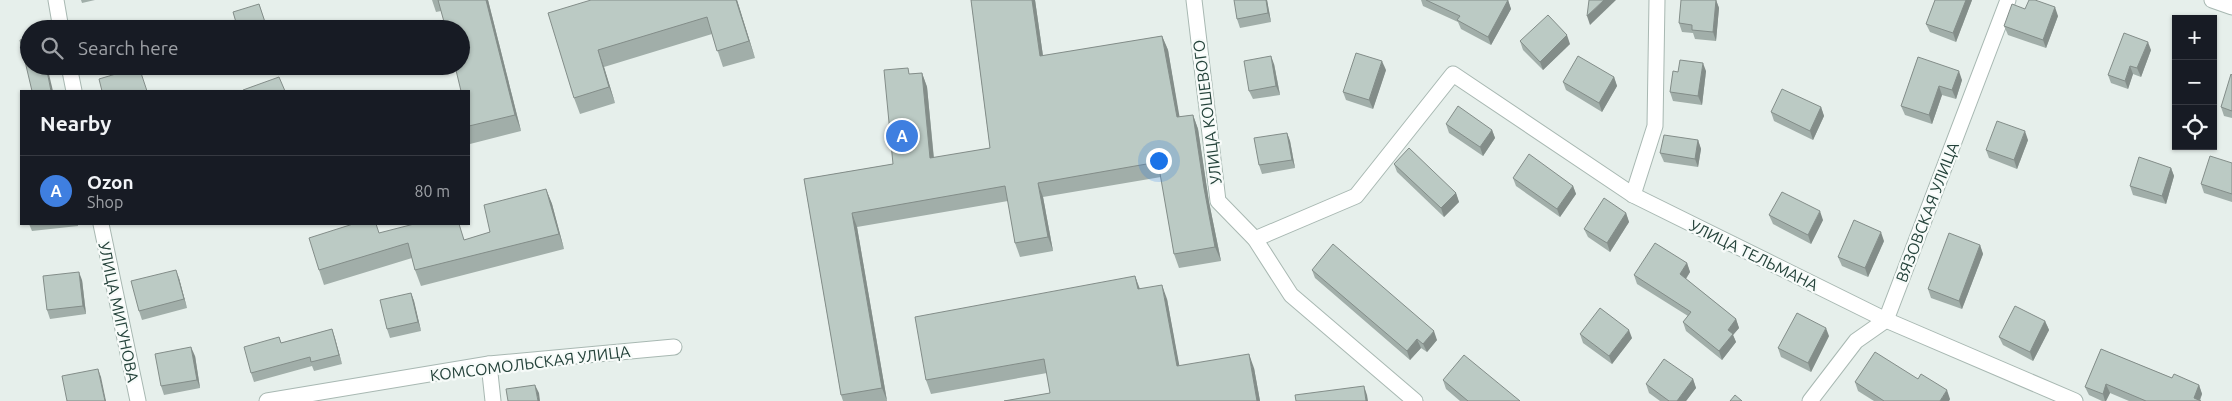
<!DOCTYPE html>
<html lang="en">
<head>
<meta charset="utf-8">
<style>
	:root { --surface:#171b24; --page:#242831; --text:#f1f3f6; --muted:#9ea1a6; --line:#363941; --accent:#ea580c }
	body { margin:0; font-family:Ubuntu,sans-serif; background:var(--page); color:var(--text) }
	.controls { position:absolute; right:15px; top:15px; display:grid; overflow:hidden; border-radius:0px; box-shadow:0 1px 4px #0004 }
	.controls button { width:45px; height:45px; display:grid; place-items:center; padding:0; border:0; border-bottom:1px solid var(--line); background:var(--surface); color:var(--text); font:25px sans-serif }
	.you { position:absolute; left:1158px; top:160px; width:18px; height:18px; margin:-12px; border:4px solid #fff; border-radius:50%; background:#1a73e8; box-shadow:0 0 0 8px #1a73e833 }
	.badge { display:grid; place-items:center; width:32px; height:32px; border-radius:50%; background:var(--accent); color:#fff; font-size:16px; font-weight:700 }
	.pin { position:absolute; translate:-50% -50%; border:2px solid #fff; box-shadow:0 1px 5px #0006 }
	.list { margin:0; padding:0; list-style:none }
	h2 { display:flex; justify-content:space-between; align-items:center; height:65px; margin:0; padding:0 20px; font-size:21px }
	h2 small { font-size:16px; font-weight:400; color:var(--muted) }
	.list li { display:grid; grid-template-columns:32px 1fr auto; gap:15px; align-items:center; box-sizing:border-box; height:70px; padding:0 20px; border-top:1px solid var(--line) }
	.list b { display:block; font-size:19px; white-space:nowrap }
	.list p { margin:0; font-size:16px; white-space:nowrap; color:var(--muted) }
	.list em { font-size:16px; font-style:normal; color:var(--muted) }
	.icon { flex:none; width:28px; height:28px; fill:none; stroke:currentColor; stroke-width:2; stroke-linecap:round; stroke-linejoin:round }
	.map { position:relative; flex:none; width:2232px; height:401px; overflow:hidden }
	.search { position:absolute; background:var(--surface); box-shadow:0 1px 4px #0004; left:20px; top:20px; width:450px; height:55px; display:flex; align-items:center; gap:12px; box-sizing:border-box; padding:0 18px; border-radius:28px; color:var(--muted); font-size:19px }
	.panel { position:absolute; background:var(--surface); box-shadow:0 1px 4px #0004; left:20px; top:90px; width:450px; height:135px; border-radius:0px }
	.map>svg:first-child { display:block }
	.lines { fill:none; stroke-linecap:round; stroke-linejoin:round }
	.street-casing { stroke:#a8b8b2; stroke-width:17 }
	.street { stroke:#fff; stroke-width:15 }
	.wall { fill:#a1aea9 }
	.shaded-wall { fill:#838d89 }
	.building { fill:#bbcac4; stroke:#838d89 }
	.labels { text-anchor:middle; stroke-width:4.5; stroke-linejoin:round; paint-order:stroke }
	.street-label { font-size:16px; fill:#24423a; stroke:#f7fbf9 }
</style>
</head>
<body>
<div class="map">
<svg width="2232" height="401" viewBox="0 0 2232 401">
	<rect width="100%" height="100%" fill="#e6efeb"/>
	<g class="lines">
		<defs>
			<g id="street">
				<path d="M 56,0 L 61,29"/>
				<path d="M 1194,0 L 1218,201 L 1255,239 L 1291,295 L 1415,401"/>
				<path d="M 2212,0 L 2232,7"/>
				<path d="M 69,66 L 74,91"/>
				<path d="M 1633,195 L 1655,126 L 1657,0"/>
				<path d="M 101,224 L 138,401"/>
				<path d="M 1255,239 L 1356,196 L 1453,74 L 1633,195 L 1886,320 L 2075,401"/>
				<path d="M 489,364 L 493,401"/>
				<path d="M 267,401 L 489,364 L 674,347"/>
				<path d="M 1810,401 L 1856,341 L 1886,320 L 2008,0"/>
			</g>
		</defs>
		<!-- street casing -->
		<use href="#street" class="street-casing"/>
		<!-- street -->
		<use href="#street" class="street"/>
	</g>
	<!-- wall -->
	<g class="wall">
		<path d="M 81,0 L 95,0 L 82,3 Z"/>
		<path d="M 432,0 L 488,0 L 521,131 L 470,144 L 469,141 L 469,91 L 441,11 L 436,12 Z"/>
		<path d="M 591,0 L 737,0 L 755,58 L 723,67 L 712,34 L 604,67 L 615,103 L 580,114 L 574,98 Z"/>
		<path d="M 971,0 L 1035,0 L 1043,56 L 1162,36 L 1168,50 L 1179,117 L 1193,115 L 1198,129 L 1209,202 L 1221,261 L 1179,268 L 1174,254 L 1161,177 L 1043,197 L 1053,251 L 1020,257 L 1015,243 L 1008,201 L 857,227 L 887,401 L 843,401 L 841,395 L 804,179 L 893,164 L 911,74 L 922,73 L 927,87 L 934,158 L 990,148 Z"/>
		<path d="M 1267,0 L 1271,22 L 1240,28 L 1237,19 Z"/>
		<path d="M 1421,0 L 1508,0 L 1511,9 L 1491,45 L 1461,29 L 1458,22 L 1423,6 Z"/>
		<path d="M 1716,0 L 1719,8 L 1716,41 L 1695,39 L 1693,33 L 1682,32 L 1679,23 Z"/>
		<path d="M 1935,0 L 1972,0 L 1956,42 L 1930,32 L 1926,24 Z"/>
		<path d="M 259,4 L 267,29 L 238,29 Z"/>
		<path d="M 2025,9 L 2058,16 L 2046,48 L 2008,35 L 2004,26 Z"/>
		<path d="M 1520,41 L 1570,44 L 1543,70 L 1523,50 Z"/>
		<path d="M 2151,50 L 2141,77 L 2133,74 L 2128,89 L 2111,83 L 2108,75 Z"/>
		<path d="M 1918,57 L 1962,80 L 1956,99 L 1942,95 L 1932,124 L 1905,115 L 1901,106 Z"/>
		<path d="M 1274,64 L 1280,95 L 1253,99 L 1249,91 Z"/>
		<path d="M 1386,70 L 1373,109 L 1346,100 L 1343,92 Z"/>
		<path d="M 1706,71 L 1702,105 L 1673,101 L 1670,92 L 1678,72 Z"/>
		<path d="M 2232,75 L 2232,118 L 2224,116 L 2221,107 Z"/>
		<path d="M 1614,77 L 1617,86 L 1602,112 L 1566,90 L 1563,82 Z"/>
		<path d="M 1821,107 L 1824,116 L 1813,140 L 1774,121 L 1771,112 Z"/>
		<path d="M 1446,124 L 1492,130 L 1495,138 L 1483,156 L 1449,133 Z"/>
		<path d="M 1287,133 L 1290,141 L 1295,168 L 1262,174 L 1259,165 Z"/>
		<path d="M 1698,140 L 1701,149 L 1698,167 L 1664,162 L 1660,153 Z"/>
		<path d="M 2028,140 L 2017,169 L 1989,158 L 1986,150 Z"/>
		<path d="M 2232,163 L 2232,202 L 2204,193 L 2201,184 Z"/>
		<path d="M 1394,164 L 1456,193 L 1459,202 L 1444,217 L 1397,172 Z"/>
		<path d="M 2171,168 L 2174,176 L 2166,204 L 2133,195 L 2130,186 Z"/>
		<path d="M 1513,178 L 1573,186 L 1576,194 L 1560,217 L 1516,186 Z"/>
		<path d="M 546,189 L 552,204 L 564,249 L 421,286 L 415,270 L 412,258 L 324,285 L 319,270 L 379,233 L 465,240 L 490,232 Z"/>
		<path d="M 1626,213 L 1629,222 L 1610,252 L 1588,237 L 1584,229 Z"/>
		<path d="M 1769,215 L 1823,220 L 1811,244 L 1773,224 Z"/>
		<path d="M 29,224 L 78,224 L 78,226 L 32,231 Z"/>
		<path d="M 1884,241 L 1868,277 L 1842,266 L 1838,257 Z"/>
		<path d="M 1980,245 L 1983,254 L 1962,309 L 1931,298 L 1928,289 Z"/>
		<path d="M 1687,263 L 1690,272 L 1686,279 L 1736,319 L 1739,328 L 1733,335 L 1736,342 L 1722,360 L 1686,331 L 1683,322 L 1688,316 L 1637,284 L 1634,275 Z"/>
		<path d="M 1312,270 L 1437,340 L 1427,352 L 1421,348 L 1410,360 L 1315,278 Z"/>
		<path d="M 1135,276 L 1140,289 L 1167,299 L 1179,366 L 1254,368 L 1260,401 L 1004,401 L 1050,393 L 1047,373 L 931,394 L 926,380 Z"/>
		<path d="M 179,278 L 187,308 L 142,320 L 139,311 Z"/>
		<path d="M 82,280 L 86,314 L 50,319 L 47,310 Z"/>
		<path d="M 411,293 L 414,301 L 421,331 L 390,338 L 387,329 Z"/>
		<path d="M 2045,321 L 2049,330 L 2033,361 L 2003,345 L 1999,337 Z"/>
		<path d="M 332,329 L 342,364 L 314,371 L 312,366 L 254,382 L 251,373 L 279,337 L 281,343 Z"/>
		<path d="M 1580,334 L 1632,338 L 1612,364 L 1583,343 Z"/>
		<path d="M 1829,336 L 1811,372 L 1781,357 L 1778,348 Z"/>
		<path d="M 2101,349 L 2172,378 L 2199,385 L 2202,394 L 2200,401 L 2201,401 L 2129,401 L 2110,393 L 2106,401 L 2102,401 L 2089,395 L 2085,387 Z"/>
		<path d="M 195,356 L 200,388 L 164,395 L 161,386 Z"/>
		<path d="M 1693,379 L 1696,388 L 1686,401 L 1660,401 L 1649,393 L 1646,384 Z"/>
		<path d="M 1443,380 L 1520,401 L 1460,401 L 1446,389 Z"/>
		<path d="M 1855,382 L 1950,399 L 1949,401 L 1874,401 L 1858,391 Z"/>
	</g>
	<!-- shaded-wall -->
	<g class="shaded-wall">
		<path d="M 486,0 L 488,0 L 521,131 L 515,115 Z"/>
		<path d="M 736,0 L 737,0 L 755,58 L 749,41 Z"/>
		<path d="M 1032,0 L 1035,0 L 1045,70 L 1040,56 Z"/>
		<path d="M 1266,0 L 1267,0 L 1271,22 L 1268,13 Z"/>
		<path d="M 1508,0 L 1511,9 L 1491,45 L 1488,37 Z"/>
		<path d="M 1604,0 L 1616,0 L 1590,25 L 1587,16 Z"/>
		<path d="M 1716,0 L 1719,8 L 1716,41 L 1713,32 Z"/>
		<path d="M 1966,0 L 1972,0 L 1956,42 L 1953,33 Z"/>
		<path d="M 2055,7 L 2058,16 L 2046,48 L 2043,40 Z"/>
		<path d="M 1567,35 L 1570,44 L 1543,70 L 1540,62 Z"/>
		<path d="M 1162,36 L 1168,50 L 1182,131 L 1177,117 Z"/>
		<path d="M 2148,42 L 2151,50 L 2141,77 L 2137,68 Z"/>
		<path d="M 598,50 L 604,67 L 615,103 L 609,87 Z"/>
		<path d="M 1271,56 L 1274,64 L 1280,95 L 1276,86 Z"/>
		<path d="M 1382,61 L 1386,70 L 1373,109 L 1369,100 Z"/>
		<path d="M 1703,63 L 1706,71 L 1702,105 L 1698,96 Z"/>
		<path d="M 46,66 L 47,66 L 53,91 L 51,91 Z"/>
		<path d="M 2130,66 L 2133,74 L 2128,89 L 2125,81 Z"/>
		<path d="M 1959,71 L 1962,80 L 1956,99 L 1952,90 Z"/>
		<path d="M 922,73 L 927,87 L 935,172 L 930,158 Z"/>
		<path d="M 1614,77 L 1617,86 L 1602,112 L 1599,103 Z"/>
		<path d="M 1939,86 L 1942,95 L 1932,124 L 1929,115 Z"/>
		<path d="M 1821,107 L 1824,116 L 1813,140 L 1810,131 Z"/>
		<path d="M 1193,115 L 1198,129 L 1209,202 L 1221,261 L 1215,247 L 1204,188 Z"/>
		<path d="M 1492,130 L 1495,138 L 1483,156 L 1480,147 Z"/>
		<path d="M 2025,131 L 2028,140 L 2017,169 L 2014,160 Z"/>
		<path d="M 1287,133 L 1290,141 L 1295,168 L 1292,160 Z"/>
		<path d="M 1698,140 L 1701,149 L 1698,167 L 1695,159 Z"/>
		<path d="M 2171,168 L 2174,176 L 2166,204 L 2162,196 Z"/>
		<path d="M 1038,183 L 1043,197 L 1053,251 L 1048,237 Z"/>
		<path d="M 1573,186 L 1576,194 L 1560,217 L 1557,209 Z"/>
		<path d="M 546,189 L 552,204 L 564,249 L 559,234 Z"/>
		<path d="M 1456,193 L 1459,202 L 1444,217 L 1441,208 Z"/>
		<path d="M 1820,211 L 1823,220 L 1811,244 L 1808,235 Z"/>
		<path d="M 852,213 L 857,227 L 887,401 L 882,388 Z"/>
		<path d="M 1626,213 L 1629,222 L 1610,252 L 1607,243 Z"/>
		<path d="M 1881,232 L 1884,241 L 1868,277 L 1865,268 Z"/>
		<path d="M 1980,245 L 1983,254 L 1962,309 L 1959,301 Z"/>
		<path d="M 1687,263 L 1690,272 L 1683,283 L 1680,274 Z"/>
		<path d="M 176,270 L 179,278 L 187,308 L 184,299 Z"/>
		<path d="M 79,272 L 82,280 L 86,314 L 83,306 Z"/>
		<path d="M 1135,276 L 1140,290 L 1138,289 Z"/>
		<path d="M 1162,285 L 1167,299 L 1182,380 L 1177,366 Z"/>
		<path d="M 411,293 L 414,301 L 421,331 L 418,322 Z"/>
		<path d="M 1736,319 L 1739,328 L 1733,335 L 1736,342 L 1722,360 L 1719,351 L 1728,330 Z"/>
		<path d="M 2045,321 L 2049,330 L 2033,361 L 2030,352 Z"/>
		<path d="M 1826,328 L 1829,336 L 1811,372 L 1808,363 Z"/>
		<path d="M 332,329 L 335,338 L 342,364 L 339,355 Z"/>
		<path d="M 1629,330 L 1632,338 L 1612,364 L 1609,356 Z"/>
		<path d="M 1434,331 L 1437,340 L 1427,352 L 1423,344 Z"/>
		<path d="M 1417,339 L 1421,348 L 1410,360 L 1407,351 Z"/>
		<path d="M 191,347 L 195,356 L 200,388 L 197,380 Z"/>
		<path d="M 1249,354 L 1254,368 L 1260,401 L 1257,401 Z"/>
		<path d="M 98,369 L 101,377 L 106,401 L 105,401 Z"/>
		<path d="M 1693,379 L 1696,388 L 1686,401 L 1677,401 Z"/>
		<path d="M 2106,384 L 2110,393 L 2106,401 L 2105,401 L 2103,394 Z"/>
		<path d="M 535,385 L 539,393 L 540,401 L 538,401 Z"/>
		<path d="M 2199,385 L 2202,394 L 2199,401 L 2194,398 Z"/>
		<path d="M 1364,386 L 1367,395 L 1368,401 L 1366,401 Z"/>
		<path d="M 1947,390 L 1950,399 L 1949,401 L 1940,401 Z"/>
	</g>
	<!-- building -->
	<g class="building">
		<path d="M 438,0 L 486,0 L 515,115 L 469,126 L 469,91 L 461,91 L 455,66 L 461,66 L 461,29 L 446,29 Z"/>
		<path d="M 591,0 L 736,0 L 749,41 L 717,51 L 707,17 L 598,50 L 609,87 L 574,98 L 548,13 Z"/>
		<path d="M 971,0 L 1032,0 L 1040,56 L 1162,36 L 1177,117 L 1193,115 L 1204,188 L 1215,247 L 1174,254 L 1158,162 L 1038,183 L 1048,237 L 1015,243 L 1005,186 L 852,213 L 882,388 L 841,395 L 804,179 L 893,164 L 884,70 L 908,68 L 909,74 L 922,73 L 930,158 L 990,148 Z"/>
		<path d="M 1234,0 L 1266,0 L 1268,13 L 1237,19 Z"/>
		<path d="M 1426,0 L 1508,0 L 1488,37 L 1457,20 L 1460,16 Z"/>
		<path d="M 1589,0 L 1604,0 L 1587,16 Z"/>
		<path d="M 1681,0 L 1716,0 L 1713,32 L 1692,30 L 1692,25 L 1679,23 Z"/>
		<path d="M 1935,0 L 1966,0 L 1953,33 L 1926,24 Z"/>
		<path d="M 2029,0 L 2035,0 L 2055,7 L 2043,40 L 2004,26 L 2012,4 L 2025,9 Z"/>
		<path d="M 259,4 L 266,25 L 255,29 L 238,29 L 233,12 Z"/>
		<path d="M 1548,15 L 1567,35 L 1540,62 L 1520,41 Z"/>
		<path d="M 2124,33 L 2148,42 L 2137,68 L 2130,66 L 2125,81 L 2108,75 Z"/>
		<path d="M 29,38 L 29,66 L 46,66 L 51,91 L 32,91 L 20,40 Z"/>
		<path d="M 1356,53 L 1382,61 L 1369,100 L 1343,92 Z"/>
		<path d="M 1271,56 L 1276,86 L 1249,91 L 1244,61 Z"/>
		<path d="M 1578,56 L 1614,77 L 1599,103 L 1563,82 Z"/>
		<path d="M 1918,57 L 1959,71 L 1952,90 L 1939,86 L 1929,115 L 1901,106 Z"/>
		<path d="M 1680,60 L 1703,63 L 1698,96 L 1670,92 L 1673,71 L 1678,72 Z"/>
		<path d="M 139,67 L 147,91 L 102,91 L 99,79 Z"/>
		<path d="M 2231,74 L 2232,75 L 2232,111 L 2221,107 Z"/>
		<path d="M 279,77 L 285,91 L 243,91 L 243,90 Z"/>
		<path d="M 1782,89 L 1821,107 L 1810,131 L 1771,112 Z"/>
		<path d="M 1458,106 L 1492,130 L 1480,147 L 1446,124 Z"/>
		<path d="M 1997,121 L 2025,131 L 2014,160 L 1986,150 Z"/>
		<path d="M 1287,133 L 1292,160 L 1259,165 L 1254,138 Z"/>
		<path d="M 1664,135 L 1698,140 L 1695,159 L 1660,153 Z"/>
		<path d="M 1409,148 L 1456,193 L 1441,208 L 1394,164 Z"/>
		<path d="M 1529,154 L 1573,186 L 1557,209 L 1513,178 Z"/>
		<path d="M 2210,156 L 2232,163 L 2232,194 L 2201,184 Z"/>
		<path d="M 2139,157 L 2171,168 L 2162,196 L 2130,186 Z"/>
		<path d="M 546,189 L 559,234 L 415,270 L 408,243 L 319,270 L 309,238 L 353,224 L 376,224 L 379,233 L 414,224 L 459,224 L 464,240 L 490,232 L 484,205 Z"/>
		<path d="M 1782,192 L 1820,211 L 1808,235 L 1769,215 Z"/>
		<path d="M 1604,198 L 1626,213 L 1607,243 L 1584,229 Z"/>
		<path d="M 1854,220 L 1881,232 L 1865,268 L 1838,257 Z"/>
		<path d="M 1949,233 L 1980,245 L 1959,301 L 1928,289 Z"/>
		<path d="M 1655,243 L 1687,263 L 1680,274 L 1736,319 L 1728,330 L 1733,334 L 1719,351 L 1683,322 L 1691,312 L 1634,275 Z"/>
		<path d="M 1333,244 L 1434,331 L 1423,344 L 1417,339 L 1407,351 L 1312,270 Z"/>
		<path d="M 176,270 L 184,299 L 139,311 L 131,281 Z"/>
		<path d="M 79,272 L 83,306 L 47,310 L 43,276 Z"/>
		<path d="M 1135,276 L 1138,289 L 1162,285 L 1177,366 L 1249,354 L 1257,401 L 1004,401 L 1050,393 L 1044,359 L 926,380 L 915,317 Z"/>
		<path d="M 411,293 L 418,322 L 387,329 L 380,300 Z"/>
		<path d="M 2015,306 L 2045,321 L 2030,352 L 1999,337 Z"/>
		<path d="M 1600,308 L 1629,330 L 1609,356 L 1580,334 Z"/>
		<path d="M 1797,313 L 1826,328 L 1808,363 L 1778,348 Z"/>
		<path d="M 332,329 L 339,355 L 311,362 L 310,357 L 251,373 L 244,347 L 279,337 L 281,343 Z"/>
		<path d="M 191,347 L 197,380 L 161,386 L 155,354 Z"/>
		<path d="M 2101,349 L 2172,378 L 2174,374 L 2199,385 L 2194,398 L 2201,401 L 2146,401 L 2106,384 L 2103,394 L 2085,387 Z"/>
		<path d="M 1875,352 L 1918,379 L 1921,374 L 1947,390 L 1940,401 L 1884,401 L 1855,382 Z"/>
		<path d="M 1464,355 L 1520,401 L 1468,401 L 1443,380 Z"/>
		<path d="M 1664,359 L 1693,379 L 1677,401 L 1669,401 L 1646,384 Z"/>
		<path d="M 98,369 L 105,401 L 67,401 L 62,376 Z"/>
		<path d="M 535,385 L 538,401 L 508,401 L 506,389 Z"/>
		<path d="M 1364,386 L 1366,401 L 1296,401 L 1295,395 Z"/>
		<path d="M 1735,395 L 1742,401 L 1730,401 Z"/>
	</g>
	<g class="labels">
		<!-- street labels -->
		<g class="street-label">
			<text transform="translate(1207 112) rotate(-97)" y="6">УЛИЦА КОШЕВОГО</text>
			<text transform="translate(1927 212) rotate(-69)" y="6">ВЯЗОВСКАЯ УЛИЦА</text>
			<text transform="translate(1754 255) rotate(26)" y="6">УЛИЦА ТЕЛЬМАНА</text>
			<text transform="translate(119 312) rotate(78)" y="6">УЛИЦА МИГУНОВА</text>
			<text transform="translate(530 363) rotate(-7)" y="6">КОМСОМОЛЬСКАЯ УЛИЦА</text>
		</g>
	</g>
</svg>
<div class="controls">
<button>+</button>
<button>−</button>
<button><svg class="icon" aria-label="locate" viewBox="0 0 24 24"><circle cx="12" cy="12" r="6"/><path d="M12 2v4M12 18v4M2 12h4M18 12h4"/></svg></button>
</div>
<div class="you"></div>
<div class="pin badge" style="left:902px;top:136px;background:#3f7fe0">A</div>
<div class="search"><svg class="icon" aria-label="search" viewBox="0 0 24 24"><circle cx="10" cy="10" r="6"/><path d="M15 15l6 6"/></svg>Search here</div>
<section class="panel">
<h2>Nearby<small></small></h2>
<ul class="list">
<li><span class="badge" style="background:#3f7fe0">A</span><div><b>Ozon</b><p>Shop</p></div><em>80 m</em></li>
</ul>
</section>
</div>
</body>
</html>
